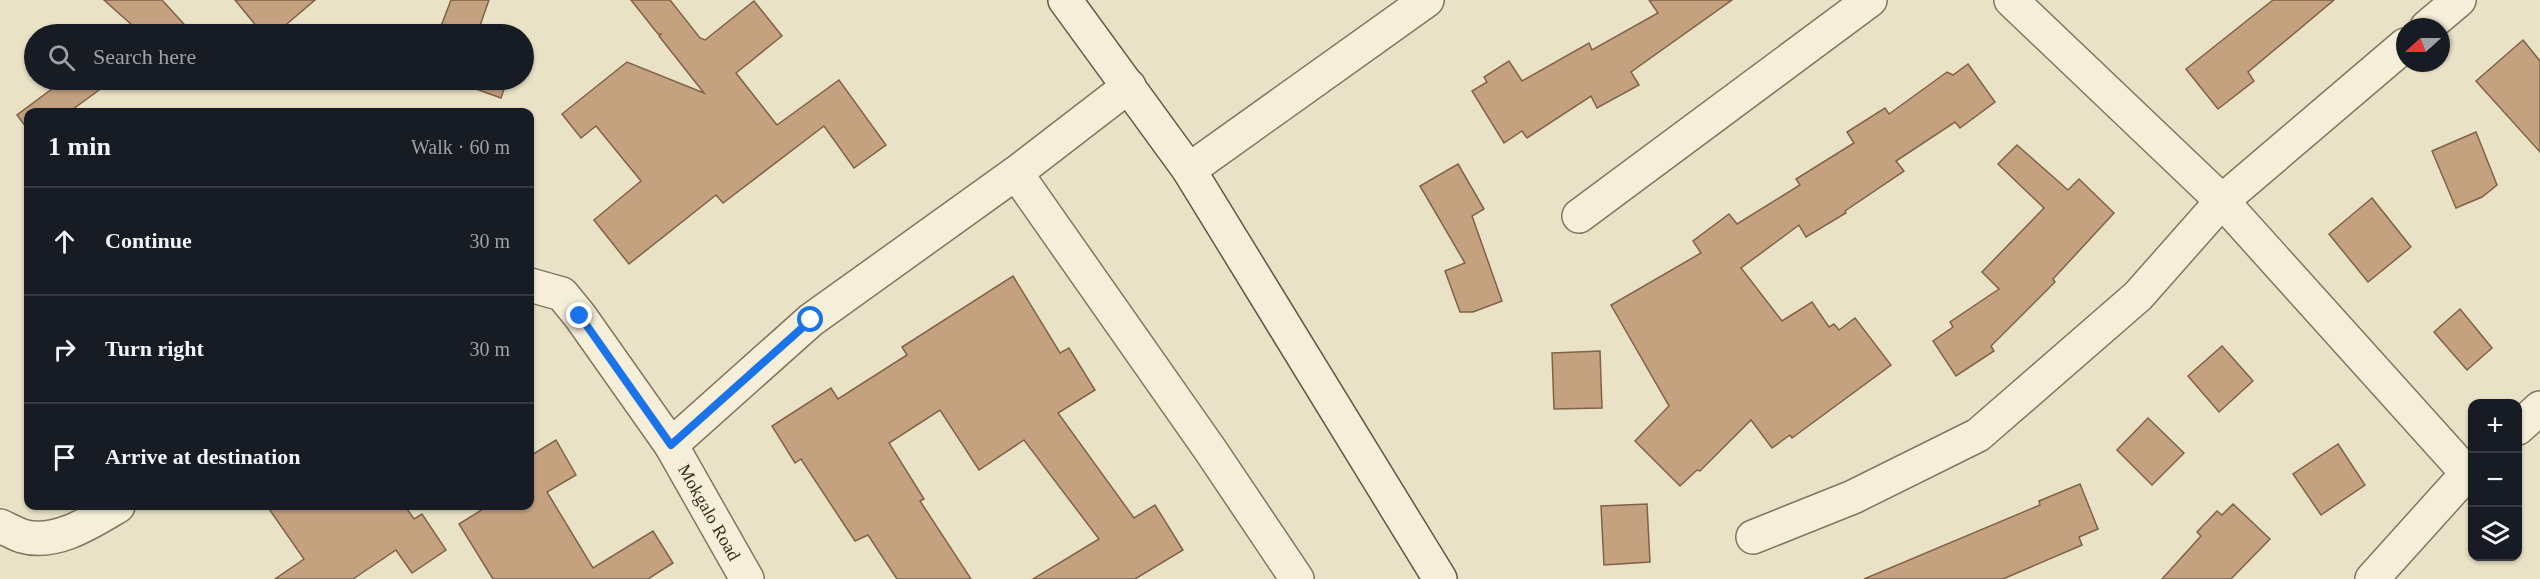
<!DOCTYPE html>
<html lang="en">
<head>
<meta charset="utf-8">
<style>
	:root { --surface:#171b24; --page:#20242c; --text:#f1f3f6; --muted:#9ea1a6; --line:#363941 }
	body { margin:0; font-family:Georgia,serif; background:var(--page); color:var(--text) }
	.controls { position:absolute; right:18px; bottom:18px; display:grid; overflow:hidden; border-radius:12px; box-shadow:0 2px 4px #0004 }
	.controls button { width:54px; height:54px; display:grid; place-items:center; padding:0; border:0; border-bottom:2px solid var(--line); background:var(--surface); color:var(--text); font:30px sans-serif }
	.compass { position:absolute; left:2396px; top:18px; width:54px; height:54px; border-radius:50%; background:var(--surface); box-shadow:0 2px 4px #0004; rotate:249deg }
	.stop { position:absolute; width:18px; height:18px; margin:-14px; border:4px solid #1a73e8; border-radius:50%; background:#fff }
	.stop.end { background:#1a73e8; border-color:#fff; box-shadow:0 2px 6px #0008 }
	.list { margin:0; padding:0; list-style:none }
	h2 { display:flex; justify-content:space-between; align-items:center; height:78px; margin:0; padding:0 24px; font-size:26px }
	h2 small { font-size:20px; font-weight:400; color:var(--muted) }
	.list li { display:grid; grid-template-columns:39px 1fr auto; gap:18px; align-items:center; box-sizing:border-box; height:108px; padding:0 24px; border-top:2px solid var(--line) }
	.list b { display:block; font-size:22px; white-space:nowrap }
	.list em { font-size:20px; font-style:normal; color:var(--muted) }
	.icon { flex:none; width:33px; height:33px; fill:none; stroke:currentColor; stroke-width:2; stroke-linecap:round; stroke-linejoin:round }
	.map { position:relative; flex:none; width:2540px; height:579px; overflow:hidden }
	.search { position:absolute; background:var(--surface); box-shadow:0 2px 4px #0004; left:24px; top:24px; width:510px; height:66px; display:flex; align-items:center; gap:15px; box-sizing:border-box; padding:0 21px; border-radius:33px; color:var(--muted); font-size:22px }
	.panel { position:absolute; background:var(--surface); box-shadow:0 2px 4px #0004; left:24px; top:108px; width:510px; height:402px; border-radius:12px }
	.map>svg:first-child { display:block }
	.building { fill:#c4a280; stroke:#806246; stroke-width:1.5 }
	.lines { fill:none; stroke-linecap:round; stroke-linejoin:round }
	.street-casing { stroke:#83755e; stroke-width:36 }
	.secondary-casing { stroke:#655641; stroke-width:36 }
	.street { stroke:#f5efd9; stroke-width:33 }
	.secondary { stroke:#f5efd9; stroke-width:33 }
	.route { stroke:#1a73e8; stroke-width:8 }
	.labels { text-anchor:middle; stroke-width:4.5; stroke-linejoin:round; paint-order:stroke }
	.street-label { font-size:18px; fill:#352c20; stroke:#f2ecd5 }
</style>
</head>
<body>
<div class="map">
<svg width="2540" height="579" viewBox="0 0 2540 579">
	<rect width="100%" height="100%" fill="#eae2c6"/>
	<!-- building -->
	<g class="building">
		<path d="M 104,0 L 162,0 L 193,34 L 142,34 Z"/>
		<path d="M 235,0 L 315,0 L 275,34 L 263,34 Z"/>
		<path d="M 451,0 L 489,0 L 477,34 L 438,34 Z"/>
		<path d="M 631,0 L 670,0 L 700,38 L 705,40 L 754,1 L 782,36 L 736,73 L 777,125 L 839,80 L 886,145 L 854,168 L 824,126 L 723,203 L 716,195 L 629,264 L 594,220 L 641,181 L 596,126 L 581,138 L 562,114 L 627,62 L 704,93 L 659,36 L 661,34 L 658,34 Z"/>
		<path d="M 1649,0 L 1732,0 L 1631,72 L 1639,85 L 1597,108 L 1591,96 L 1527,138 L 1522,131 L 1504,143 L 1472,91 L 1487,82 L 1484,77 L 1509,61 L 1522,81 L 1589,43 L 1592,50 L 1658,13 Z"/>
		<path d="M 2273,0 L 2334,0 L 2248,72 L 2254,81 L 2218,109 L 2186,69 Z"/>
		<path d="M 2523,40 L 2540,61 L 2540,152 L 2476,81 Z"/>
		<path d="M 1968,64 L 1995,102 L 1960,128 L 1955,122 L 1896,161 L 1904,171 L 1845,211 L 1846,213 L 1806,237 L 1799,225 L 1741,268 L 1782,321 L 1812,302 L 1829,327 L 1834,324 L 1839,330 L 1855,318 L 1891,365 L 1792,438 L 1790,435 L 1772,448 L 1751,420 L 1700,471 L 1697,470 L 1680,486 L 1635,441 L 1669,406 L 1611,305 L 1701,253 L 1693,241 L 1729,214 L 1737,224 L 1800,185 L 1796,179 L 1854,143 L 1847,132 L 1885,108 L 1889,114 L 1947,72 L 1953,75 Z"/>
		<path d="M 64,80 L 108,80 L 110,82 L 69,112 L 28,112 L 28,130 L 17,115 Z"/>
		<path d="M 451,80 L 507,80 L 501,98 Z"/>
		<path d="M 2476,132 L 2497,185 L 2482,197 L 2456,208 L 2432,151 Z"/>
		<path d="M 2017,145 L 2068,190 L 2079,179 L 2114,213 L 2053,279 L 2055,282 L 1991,346 L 1994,351 L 1956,376 L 1933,341 L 1953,327 L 1950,322 L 1999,289 L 1982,272 L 2044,208 L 1998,164 Z"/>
		<path d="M 1458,164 L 1484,209 L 1472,216 L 1502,301 L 1473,312 L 1460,312 L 1445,271 L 1465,263 L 1420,186 Z"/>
		<path d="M 2372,198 L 2411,247 L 2368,282 L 2329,234 Z"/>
		<path d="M 1013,276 L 1060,353 L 1069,348 L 1095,390 L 1058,413 L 1134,518 L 1155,505 L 1183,550 L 1135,579 L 1033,579 L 1099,539 L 1024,440 L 979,470 L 940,410 L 889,443 L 924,499 L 920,501 L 971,579 L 897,579 L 868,535 L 855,541 L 801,459 L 795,463 L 772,426 L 831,388 L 838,399 L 907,355 L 902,347 Z"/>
		<path d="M 2460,309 L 2492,348 L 2467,370 L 2434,332 Z"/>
		<path d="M 2222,346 L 2253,381 L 2219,412 L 2188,376 Z"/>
		<path d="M 1600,351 L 1602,408 L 1554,409 L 1552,353 Z"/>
		<path d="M 2148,418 L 2184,453 L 2152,485 L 2117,450 Z"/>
		<path d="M 556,440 L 576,475 L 547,492 L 593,568 L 653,531 L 673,563 L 648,579 L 493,579 L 459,524 L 488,506 L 530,506 L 530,456 Z"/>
		<path d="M 2338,444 L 2365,485 L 2321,515 L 2293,474 Z"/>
		<path d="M 2080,484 L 2098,529 L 2079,537 L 2082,545 L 2003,579 L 1864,579 L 2040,505 L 2039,501 Z"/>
		<path d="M 1647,504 L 1650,562 L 1604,565 L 1601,506 Z"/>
		<path d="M 2233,504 L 2270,539 L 2231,579 L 2162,579 L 2201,536 L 2197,532 L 2217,511 L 2222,515 Z"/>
		<path d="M 267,506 L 405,506 L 414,519 L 422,514 L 446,550 L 412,573 L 396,550 L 353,579 L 275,579 L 304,559 Z"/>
	</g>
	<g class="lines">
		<defs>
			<g id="street">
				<path d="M 2011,0 L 2222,201 L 2467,473"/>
				<path d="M 2427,27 L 2459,0"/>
				<path d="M 1189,170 L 1427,0"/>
				<path d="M 1016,173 L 1211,451 L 1297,579"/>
				<path d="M 1579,216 L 1870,0"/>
				<path id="s1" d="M 530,285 L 562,294 L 580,316 L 671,445 L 747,579"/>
				<path d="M 2518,428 L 2540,408"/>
				<path d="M 671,445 L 811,320 L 1016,173 L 1129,86"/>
				<path d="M 0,526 C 7,529 14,533 22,536 C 55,546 91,522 118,506"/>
				<path d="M 1753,537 L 1853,497 L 1978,435 L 2138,296 L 2222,201 L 2405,45"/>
				<path d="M 2372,579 L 2472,468"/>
			</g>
			<path id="secondary" d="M 1065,0 L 1189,170 L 1440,579"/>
		</defs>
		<!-- street casing -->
		<use href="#street" class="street-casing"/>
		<!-- secondary casing -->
		<use href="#secondary" class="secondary-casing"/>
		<!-- street -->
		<use href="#street" class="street"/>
		<!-- secondary -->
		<use href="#secondary" class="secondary"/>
	</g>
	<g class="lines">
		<!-- route -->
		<path class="route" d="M 580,316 L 671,445 L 811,320"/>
	</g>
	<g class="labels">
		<!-- street labels -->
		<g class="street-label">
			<text dy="6" stroke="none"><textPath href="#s1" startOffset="297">Mokgalo Road</textPath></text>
		</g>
	</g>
</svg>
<div class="controls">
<button>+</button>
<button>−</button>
<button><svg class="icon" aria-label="layers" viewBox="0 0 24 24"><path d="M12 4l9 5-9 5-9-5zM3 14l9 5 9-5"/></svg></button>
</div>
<svg class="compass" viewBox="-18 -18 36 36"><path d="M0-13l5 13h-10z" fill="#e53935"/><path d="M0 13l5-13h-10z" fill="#9ea1a6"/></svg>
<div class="stop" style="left:811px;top:320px"></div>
<div class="stop end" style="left:580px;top:316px"></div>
<div class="search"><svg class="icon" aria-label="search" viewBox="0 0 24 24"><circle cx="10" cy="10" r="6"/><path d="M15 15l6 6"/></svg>Search here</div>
<section class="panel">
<h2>1 min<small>Walk · 60 m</small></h2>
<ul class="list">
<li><svg class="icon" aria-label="ahead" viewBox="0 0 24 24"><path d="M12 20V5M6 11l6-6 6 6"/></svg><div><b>Continue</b></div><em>30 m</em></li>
<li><svg class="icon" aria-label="right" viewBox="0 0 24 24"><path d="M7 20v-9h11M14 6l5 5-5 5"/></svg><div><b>Turn right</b></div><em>30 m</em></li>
<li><svg class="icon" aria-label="arrive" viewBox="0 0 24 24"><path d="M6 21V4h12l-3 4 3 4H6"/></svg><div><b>Arrive at destination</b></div></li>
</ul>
</section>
</div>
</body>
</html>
